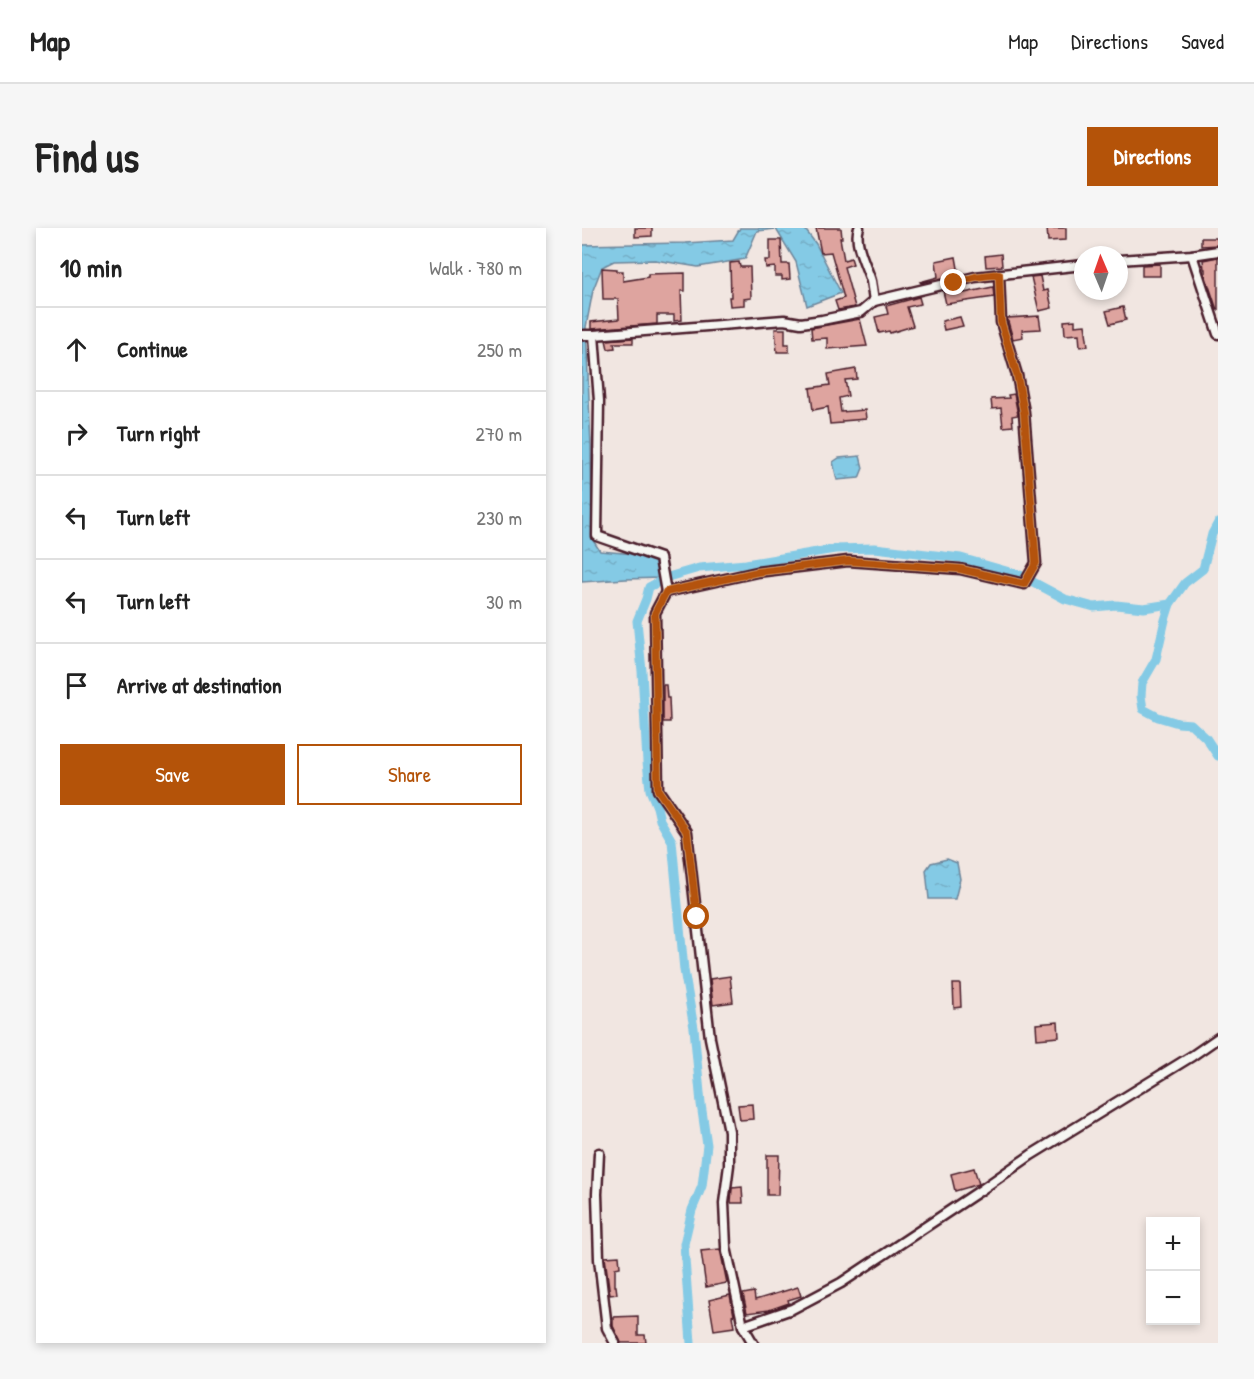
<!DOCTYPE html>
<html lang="en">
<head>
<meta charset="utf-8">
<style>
	:root { --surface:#fff; --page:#f6f6f6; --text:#222; --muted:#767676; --line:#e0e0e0; --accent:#b45309 }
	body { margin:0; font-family:"Patrick Hand",sans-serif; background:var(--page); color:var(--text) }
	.controls { position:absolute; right:18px; bottom:18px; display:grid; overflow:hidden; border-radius:0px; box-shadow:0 3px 9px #0003 }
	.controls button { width:54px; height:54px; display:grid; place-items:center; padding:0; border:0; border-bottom:2px solid var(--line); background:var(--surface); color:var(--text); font:30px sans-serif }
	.compass { position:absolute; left:492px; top:18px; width:54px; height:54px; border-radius:50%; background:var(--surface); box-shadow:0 3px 9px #0003; rotate:358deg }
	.stop { position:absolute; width:18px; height:18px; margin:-14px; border:4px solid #b45309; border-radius:50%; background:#fff }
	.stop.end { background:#b45309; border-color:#fff; box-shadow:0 2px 6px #0008 }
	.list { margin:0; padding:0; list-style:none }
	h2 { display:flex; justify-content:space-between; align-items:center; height:78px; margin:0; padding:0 24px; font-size:26px }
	h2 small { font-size:20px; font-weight:400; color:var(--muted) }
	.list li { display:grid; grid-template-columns:39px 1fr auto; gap:18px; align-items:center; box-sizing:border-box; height:84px; padding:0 24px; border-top:2px solid var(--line) }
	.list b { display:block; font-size:22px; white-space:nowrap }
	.list em { font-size:20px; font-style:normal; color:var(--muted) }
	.actions { display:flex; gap:12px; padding:18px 24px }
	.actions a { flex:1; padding:14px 0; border:2px solid var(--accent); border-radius:0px; text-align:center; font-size:21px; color:var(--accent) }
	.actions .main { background:var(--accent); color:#fff }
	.icon { flex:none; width:33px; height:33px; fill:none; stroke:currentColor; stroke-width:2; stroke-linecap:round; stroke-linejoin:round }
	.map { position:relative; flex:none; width:636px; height:1115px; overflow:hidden; border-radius:0px }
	header { display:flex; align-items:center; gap:36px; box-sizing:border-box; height:84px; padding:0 30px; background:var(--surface); border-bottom:2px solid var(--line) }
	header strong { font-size:28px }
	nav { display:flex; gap:33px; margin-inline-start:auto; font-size:21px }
	.intro { display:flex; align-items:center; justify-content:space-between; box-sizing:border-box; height:144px; padding:0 36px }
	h1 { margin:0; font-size:42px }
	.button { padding:15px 27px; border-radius:0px; background:var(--accent); color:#fff; font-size:21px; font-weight:700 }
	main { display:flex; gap:36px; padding:0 36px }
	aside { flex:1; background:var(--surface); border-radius:0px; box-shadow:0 3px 9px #0003 }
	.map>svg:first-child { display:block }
	.water { fill:url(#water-ripples); stroke:#6d869b; stroke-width:1.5 }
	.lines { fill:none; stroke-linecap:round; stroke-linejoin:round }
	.canal { stroke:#84cae5; stroke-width:9 }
	.building { fill:#dea49f; stroke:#4a1f2b; stroke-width:1.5 }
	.street-casing { stroke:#4a1f2b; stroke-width:13 }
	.street { stroke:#f6f6f2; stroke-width:8 }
	.route { stroke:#b45309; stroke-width:8 }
</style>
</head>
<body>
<header>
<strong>Map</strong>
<nav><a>Map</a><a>Directions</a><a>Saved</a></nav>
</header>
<div class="intro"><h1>Find us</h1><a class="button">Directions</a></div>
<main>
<aside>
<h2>10 min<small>Walk · 780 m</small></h2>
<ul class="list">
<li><svg class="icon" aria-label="ahead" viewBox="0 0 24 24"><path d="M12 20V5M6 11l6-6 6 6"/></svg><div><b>Continue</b></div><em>250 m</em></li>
<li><svg class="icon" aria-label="right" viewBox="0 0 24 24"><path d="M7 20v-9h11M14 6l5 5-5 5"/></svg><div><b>Turn right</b></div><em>270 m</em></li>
<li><svg class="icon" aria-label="left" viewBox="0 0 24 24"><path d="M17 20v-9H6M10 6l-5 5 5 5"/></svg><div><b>Turn left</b></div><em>230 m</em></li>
<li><svg class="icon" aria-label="left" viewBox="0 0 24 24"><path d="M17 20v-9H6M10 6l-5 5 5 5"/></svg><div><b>Turn left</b></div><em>30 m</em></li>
<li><svg class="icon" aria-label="arrive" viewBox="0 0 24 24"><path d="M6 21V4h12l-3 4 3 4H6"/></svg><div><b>Arrive at destination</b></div></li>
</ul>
<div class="actions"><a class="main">Save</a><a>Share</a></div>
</aside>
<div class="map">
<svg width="636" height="1115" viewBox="0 0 636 1115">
	<defs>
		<pattern id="water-ripples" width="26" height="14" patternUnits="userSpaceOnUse" patternTransform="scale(1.5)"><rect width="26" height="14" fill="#84cae5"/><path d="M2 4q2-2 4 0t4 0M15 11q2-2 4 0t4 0" fill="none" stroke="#74adc5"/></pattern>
	</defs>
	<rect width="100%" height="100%" fill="#f1e6e1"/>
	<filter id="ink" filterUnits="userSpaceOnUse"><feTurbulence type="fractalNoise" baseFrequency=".0167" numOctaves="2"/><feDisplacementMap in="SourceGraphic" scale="12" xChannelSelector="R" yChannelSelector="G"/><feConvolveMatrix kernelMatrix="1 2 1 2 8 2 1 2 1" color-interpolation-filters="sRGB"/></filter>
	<g filter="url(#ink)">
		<!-- water -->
		<g class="water">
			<path d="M 158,0 L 222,0 L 234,16 L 259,65 L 225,78 L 214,34 L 194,1 L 175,3 L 163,31 L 116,39 L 73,32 L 32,33 L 20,39 L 11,62 L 4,99 L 9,218 L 10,311 L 18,323 L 53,326 L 73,333 L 78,350 L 44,351 L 0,354 L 0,17 L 103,15 L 151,12 Z"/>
			<path d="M 278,228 L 281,240 L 277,250 L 255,252 L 251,234 L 257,230 Z"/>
			<path d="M 365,631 L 375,635 L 378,651 L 373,671 L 347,671 L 344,642 L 349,635 Z"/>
		</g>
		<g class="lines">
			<!-- canal -->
			<g class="canal">
				<path d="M 636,295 L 630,306 L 621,341 L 603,355 L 588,376 L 583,392 L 574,431 L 560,455 L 559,468 L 561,481 L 576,489 L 596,495 L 609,496 L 624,510 L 636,528"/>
				<path d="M 109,1115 L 102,1016 L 110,982 L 120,958 L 125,917 L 119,876 L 112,800 L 102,742 L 90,613 L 78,592 L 75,579 L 68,562 L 65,534 L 60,443 L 55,393 L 64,371 L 67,359 L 86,349 L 117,340 L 164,336 L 253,321 L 293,320 L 379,330 L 438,347 L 483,371 L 512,379 L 534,377 L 562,380 L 588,376"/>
			</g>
		</g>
		<!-- building -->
		<g class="building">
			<path d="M 53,0 L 70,0 L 70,8 L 53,9 Z"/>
			<path d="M 234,0 L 259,0 L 260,10 L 258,10 L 262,32 L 269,30 L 271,36 L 262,39 L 273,79 L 256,82 L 253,73 L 262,70 L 249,24 L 239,25 Z"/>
			<path d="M 465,0 L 484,0 L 484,12 L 466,13 Z"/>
			<path d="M 619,10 L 635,10 L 636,17 L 619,18 Z"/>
			<path d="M 188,12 L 199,12 L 200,36 L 207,36 L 208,51 L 200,52 L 200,48 L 193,48 L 193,39 L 184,40 L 183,32 L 188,32 Z"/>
			<path d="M 419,26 L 420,38 L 404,39 L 403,28 Z"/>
			<path d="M 374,29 L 377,46 L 339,55 L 338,54 L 356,49 L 354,33 Z"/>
			<path d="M 636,29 L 636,82 L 635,82 L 623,46 L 623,41 L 622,41 L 621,32 Z"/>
			<path d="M 157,34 L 158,39 L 168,39 L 169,70 L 162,71 L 162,77 L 148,78 L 147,69 L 149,69 L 148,35 Z"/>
			<path d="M 578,36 L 578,48 L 560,48 L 560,37 Z"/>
			<path d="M 20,40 L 35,41 L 35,43 L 41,43 L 41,53 L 66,49 L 66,46 L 103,45 L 103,63 L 99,63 L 100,92 L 92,93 L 92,87 L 75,87 L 75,96 L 9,101 L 9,94 L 37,91 L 36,71 L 21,71 Z"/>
			<path d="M 458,48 L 461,63 L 466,62 L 470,80 L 457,83 L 449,49 Z"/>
			<path d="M 381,58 L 382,65 L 411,59 L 412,69 L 364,76 L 361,63 Z"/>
			<path d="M 337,69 L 339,76 L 325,79 L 331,98 L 308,105 L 307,103 L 297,105 L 293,89 L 306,86 L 304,78 Z"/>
			<path d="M 541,79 L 544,92 L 528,96 L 524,83 Z"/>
			<path d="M 457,88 L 459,101 L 440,102 L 441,109 L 431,111 L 425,90 Z"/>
			<path d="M 378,89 L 381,98 L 362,102 L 360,93 Z"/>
			<path d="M 278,91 L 285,118 L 245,121 L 245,110 L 230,111 L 229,100 Z"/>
			<path d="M 493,92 L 493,98 L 503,97 L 506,118 L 498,119 L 497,106 L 483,107 L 482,93 Z"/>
			<path d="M 193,101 L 203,101 L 203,116 L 207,116 L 207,124 L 195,124 Z"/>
			<path d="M 51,110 L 51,115 L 32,115 L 33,120 L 26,121 L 24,112 Z"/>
			<path d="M 274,141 L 275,151 L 263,152 L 266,168 L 257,170 L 259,184 L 283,182 L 284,191 L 260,193 L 260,195 L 248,196 L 246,179 L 231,182 L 228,160 L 248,157 L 246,146 Z"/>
			<path d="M 432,166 L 436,187 L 430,188 L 431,198 L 421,199 L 419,180 L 410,181 L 409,171 L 427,170 L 426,167 Z"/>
			<path d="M 81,457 L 84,457 L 85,470 L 87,470 L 88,494 L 81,494 Z"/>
			<path d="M 148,748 L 151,774 L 131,777 L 128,751 Z"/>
			<path d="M 371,756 L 378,756 L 379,779 L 372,780 Z"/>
			<path d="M 476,794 L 477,809 L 455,811 L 454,796 Z"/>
			<path d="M 170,876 L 171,891 L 158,892 L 156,877 Z"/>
			<path d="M 185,927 L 197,927 L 196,967 L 185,967 Z"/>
			<path d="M 392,940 L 397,956 L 373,963 L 369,946 Z"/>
			<path d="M 160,959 L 161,975 L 149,975 L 150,960 Z"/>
			<path d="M 138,1021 L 145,1055 L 124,1059 L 119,1023 Z"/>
			<path d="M 37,1028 L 38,1039 L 33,1040 L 33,1058 L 34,1058 L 35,1066 L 28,1067 L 23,1029 Z"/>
			<path d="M 216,1059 L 219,1068 L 206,1072 L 207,1075 L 187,1082 L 165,1085 L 161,1066 L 172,1064 L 173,1072 Z"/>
			<path d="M 148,1067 L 152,1087 L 150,1088 L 152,1099 L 132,1102 L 127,1072 Z"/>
			<path d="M 56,1088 L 56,1107 L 63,1107 L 64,1115 L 39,1115 L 31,1098 L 31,1089 Z"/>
		</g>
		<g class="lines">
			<defs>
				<g id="street">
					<path d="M 277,0 C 271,14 285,39 289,53 C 290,59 291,66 292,73"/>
					<path d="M 610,27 L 636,106"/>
					<path d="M 537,32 L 610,27 L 636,23"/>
					<path d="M 0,107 L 12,107"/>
					<path d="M 84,364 L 78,330 L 15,308 L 17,173 L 12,107 L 202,92 L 219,95 L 240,92 L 279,84 L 292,73 L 393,49 L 501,37"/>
					<path d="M 17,925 L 15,966 L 17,1031 L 25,1100 L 33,1115"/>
					<path d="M 161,1098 L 210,1081 L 259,1055 L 399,962 L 449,927 L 610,828 L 636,810"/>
					<path d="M 171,1115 L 161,1098 L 144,1019 L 142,975 L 147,937 L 147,903 L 128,810 L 105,604 L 76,562 L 73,385 L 84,364 L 175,344 L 266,333 L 378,341 L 442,356 L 454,335 L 442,184 L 435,147 L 419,94 L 417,46"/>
				</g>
			</defs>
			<!-- street casing -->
			<use href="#street" class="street-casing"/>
			<!-- street -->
			<use href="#street" class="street"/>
		</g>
	</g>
	<g class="lines" filter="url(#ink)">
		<!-- route -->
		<path class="route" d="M 115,689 L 105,604 L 76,562 L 73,385 L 84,364 L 175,344 L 266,333 L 378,341 L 442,356 L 454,335 L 442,184 L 435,147 L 419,94 L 417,46 L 393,49 L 372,55"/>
	</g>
</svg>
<div class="controls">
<button>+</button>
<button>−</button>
</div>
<svg class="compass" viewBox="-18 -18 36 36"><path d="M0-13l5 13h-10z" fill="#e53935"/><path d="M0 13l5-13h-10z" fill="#767676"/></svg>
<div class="stop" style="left:115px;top:689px"></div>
<div class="stop end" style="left:372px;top:55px"></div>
</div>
</main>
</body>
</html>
